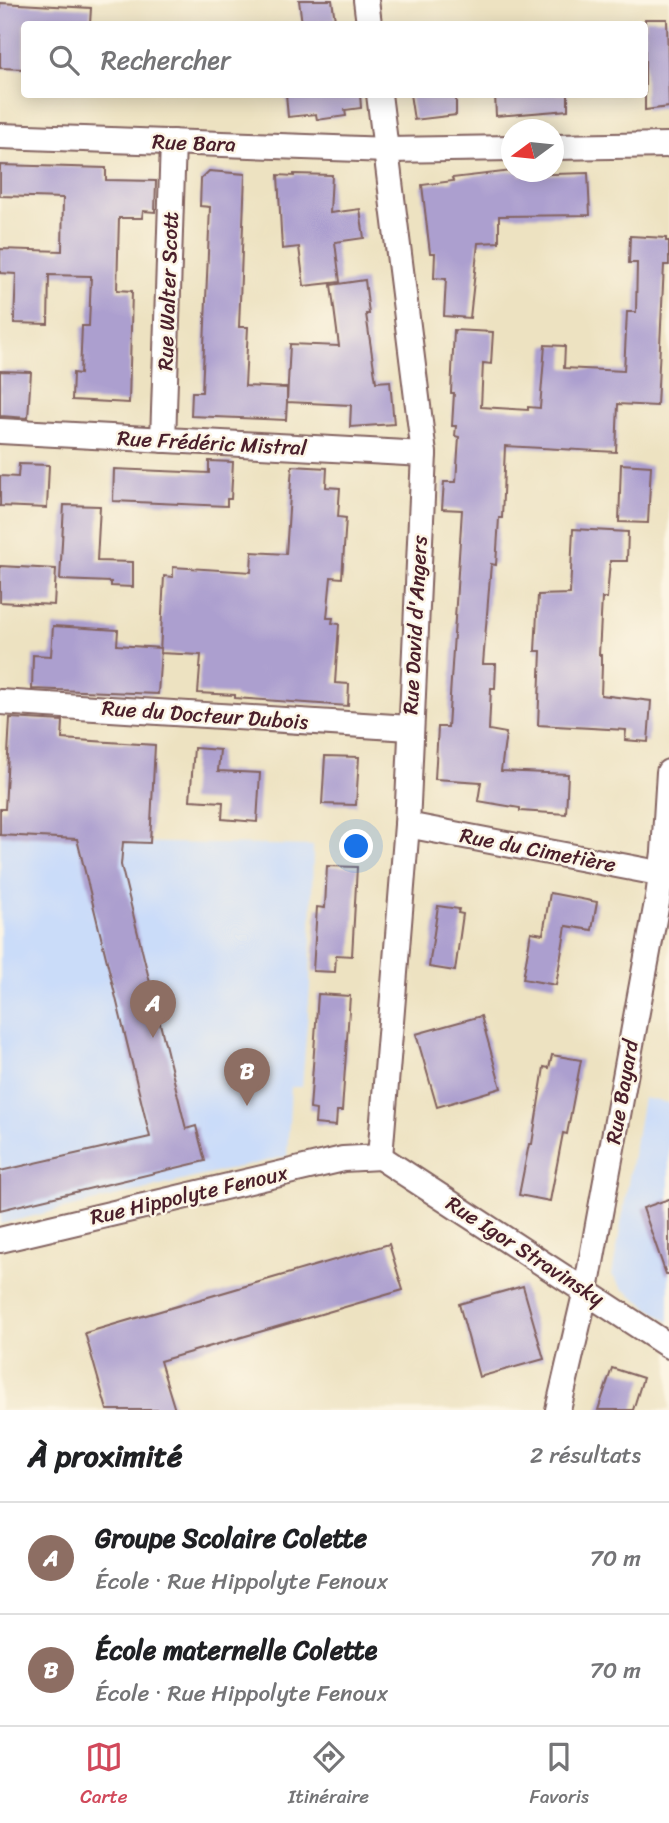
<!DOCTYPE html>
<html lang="fr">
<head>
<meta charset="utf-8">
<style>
	:root { --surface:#fff; --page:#f2f2f2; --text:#202124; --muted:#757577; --line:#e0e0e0; --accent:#d1495b }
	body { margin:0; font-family:Sriracha,sans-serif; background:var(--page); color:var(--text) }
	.compass { position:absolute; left:501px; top:119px; width:63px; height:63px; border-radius:50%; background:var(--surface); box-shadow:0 4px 18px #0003; rotate:255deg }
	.you { position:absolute; left:357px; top:847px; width:24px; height:24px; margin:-18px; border:5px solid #fff; border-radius:50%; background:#1a73e8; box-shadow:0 0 0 10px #1a73e833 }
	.badge { display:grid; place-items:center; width:46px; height:46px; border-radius:50%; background:var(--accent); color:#fff; font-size:23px; font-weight:700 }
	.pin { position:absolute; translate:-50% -58px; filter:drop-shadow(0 2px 4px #0008) }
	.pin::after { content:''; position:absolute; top:37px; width:24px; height:21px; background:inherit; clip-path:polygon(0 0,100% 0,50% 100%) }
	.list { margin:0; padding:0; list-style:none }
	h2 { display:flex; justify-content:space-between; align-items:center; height:91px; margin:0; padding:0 28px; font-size:30px }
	h2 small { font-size:23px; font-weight:400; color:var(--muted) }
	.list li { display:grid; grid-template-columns:46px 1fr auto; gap:21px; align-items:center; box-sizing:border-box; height:112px; padding:0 28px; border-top:2px solid var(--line) }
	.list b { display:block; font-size:26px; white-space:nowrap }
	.list p { margin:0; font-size:23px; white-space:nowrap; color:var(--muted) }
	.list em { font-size:23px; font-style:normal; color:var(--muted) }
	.icon { flex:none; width:38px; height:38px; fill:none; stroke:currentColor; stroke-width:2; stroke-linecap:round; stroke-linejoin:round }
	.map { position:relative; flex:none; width:669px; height:1410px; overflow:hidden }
	.search { position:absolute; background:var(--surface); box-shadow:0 4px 18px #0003; left:21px; right:21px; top:21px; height:77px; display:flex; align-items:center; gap:18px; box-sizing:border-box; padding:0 24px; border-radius:7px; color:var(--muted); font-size:26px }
	.sheet { height:315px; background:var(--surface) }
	nav { display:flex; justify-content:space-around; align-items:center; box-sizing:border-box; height:98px; border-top:2px solid var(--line); background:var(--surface); font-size:19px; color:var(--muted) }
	nav a { display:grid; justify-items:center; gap:4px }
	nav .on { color:var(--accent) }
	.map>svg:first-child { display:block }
	.built { fill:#cadcf9 }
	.building { fill:#ac9fcf }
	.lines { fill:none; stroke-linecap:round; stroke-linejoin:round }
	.minor-casing { stroke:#836360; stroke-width:28 }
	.minor { stroke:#fff; stroke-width:24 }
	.labels { text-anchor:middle; stroke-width:5; stroke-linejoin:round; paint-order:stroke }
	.street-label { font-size:21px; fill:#4a1f2b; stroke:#fcf5e5 }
</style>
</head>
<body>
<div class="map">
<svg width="669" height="1410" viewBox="0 0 669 1410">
	<rect width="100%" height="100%" fill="#fcf5e5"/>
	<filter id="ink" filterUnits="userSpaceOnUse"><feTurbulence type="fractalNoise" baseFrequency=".0143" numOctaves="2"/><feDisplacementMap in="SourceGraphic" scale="14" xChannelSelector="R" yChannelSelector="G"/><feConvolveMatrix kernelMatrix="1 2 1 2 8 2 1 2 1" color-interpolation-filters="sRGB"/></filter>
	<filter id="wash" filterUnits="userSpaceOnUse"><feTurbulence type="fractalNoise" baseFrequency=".00686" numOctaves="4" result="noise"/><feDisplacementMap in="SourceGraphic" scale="28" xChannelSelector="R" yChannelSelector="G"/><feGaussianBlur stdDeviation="1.57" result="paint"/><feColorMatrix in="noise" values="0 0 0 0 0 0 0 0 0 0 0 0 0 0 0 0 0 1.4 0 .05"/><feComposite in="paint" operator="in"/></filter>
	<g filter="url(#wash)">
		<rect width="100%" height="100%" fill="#ede2c1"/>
		<!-- built -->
		<g class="built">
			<path d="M 0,835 L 123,842 L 313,846 L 310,988 L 302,1087 L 291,1087 L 287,1156 L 0,1224 Z"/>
			<path d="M 643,1098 L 669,1103 L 669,1322 L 622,1288 L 612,1275 Z"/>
		</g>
		<g id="blocks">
			<!-- building -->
			<g class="building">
				<path d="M 299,0 L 332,0 L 335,20 L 302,24 Z"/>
				<path d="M 0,3 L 91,8 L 90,24 L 24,24 L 24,69 L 0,68 Z"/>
				<path d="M 645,19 L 667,19 L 669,107 L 645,110 Z"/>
				<path d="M 286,94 L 360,94 L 361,108 L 345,110 L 346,116 L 317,120 L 316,114 L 288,117 Z"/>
				<path d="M 410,94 L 456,94 L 456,115 L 414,120 Z"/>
				<path d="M 495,94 L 568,94 L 568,110 L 496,116 Z"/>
				<path d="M 0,165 L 106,168 L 106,180 L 156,181 L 155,212 L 143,211 L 142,218 L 119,218 L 117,290 L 132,291 L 129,403 L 72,400 L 73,373 L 80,374 L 82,326 L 89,326 L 91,276 L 49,275 L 48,324 L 14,323 L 16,274 L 0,273 L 0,249 L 62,251 L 63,198 L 0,196 Z"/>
				<path d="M 209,171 L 245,174 L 239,327 L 248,327 L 245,386 L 287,388 L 287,402 L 290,344 L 339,346 L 331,285 L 365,280 L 369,314 L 366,314 L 376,382 L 390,381 L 394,424 L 350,427 L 351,405 L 287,402 L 286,420 L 191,416 L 192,392 L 202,392 L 210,207 L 200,206 L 201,179 Z"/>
				<path d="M 512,171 L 519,172 L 520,175 L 588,173 L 590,215 L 499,216 L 499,242 L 478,243 L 470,318 L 444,316 L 446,279 L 434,278 L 435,253 L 430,253 L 422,185 L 453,181 L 452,178 Z"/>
				<path d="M 294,174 L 332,175 L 330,213 L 360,209 L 364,238 L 335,242 L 340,282 L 304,286 L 299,247 L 282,249 L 278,175 L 294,176 Z"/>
				<path d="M 630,236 L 666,238 L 666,241 L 669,241 L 669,265 L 664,265 L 657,406 L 618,404 L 616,452 L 505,446 L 502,518 L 499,518 L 496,565 L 491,564 L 483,664 L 496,664 L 495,688 L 491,688 L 489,730 L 506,733 L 501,771 L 568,774 L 566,814 L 520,811 L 520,808 L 478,801 L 481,782 L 435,779 L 438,727 L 448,727 L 462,510 L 442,509 L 444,482 L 456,482 L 459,437 L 455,436 L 456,426 L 452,426 L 454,393 L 451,393 L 454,330 L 493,332 L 491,364 L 483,363 L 481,407 L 528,410 L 528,407 L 540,408 L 545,345 L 565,346 L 564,368 L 624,371 L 627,312 L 636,312 L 637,263 L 629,263 Z"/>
				<path d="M 0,371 L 31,372 L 28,418 L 0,416 Z"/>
				<path d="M 209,461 L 233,462 L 231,499 L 227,499 L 227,506 L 113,501 L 114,469 L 209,473 Z"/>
				<path d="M 19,464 L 49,465 L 47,508 L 0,506 L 0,476 L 18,477 Z"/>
				<path d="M 621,464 L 651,466 L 648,523 L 619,522 Z"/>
				<path d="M 292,466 L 327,468 L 326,487 L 340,488 L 338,517 L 346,518 L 342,578 L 331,577 L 327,618 L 333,618 L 332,623 L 339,624 L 335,683 L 349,684 L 348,706 L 235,698 L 235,695 L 198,693 L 201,655 L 160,653 L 164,576 L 173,577 L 173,567 L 251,572 L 252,552 L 286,554 Z"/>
				<path d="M 64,505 L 100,506 L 97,561 L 133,562 L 133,587 L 111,586 L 111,582 L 60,580 Z"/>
				<path d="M 573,529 L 628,532 L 627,561 L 610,561 L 607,598 L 602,598 L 599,655 L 601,655 L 601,665 L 602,665 L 601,695 L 651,701 L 648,742 L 625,740 L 626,730 L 538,725 L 541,651 L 535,651 L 538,595 L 570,594 Z"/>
				<path d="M 0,566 L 56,569 L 54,605 L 0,602 Z"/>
				<path d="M 53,626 L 118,630 L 117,645 L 161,648 L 158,694 L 32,689 L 33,655 L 51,656 Z"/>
				<path d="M 10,718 L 63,721 L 62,739 L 155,745 L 150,843 L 123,842 L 121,865 L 186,1129 L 196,1126 L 205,1161 L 0,1210 L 0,1171 L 150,1137 L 77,839 L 0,835 L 0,809 L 5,809 Z"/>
				<path d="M 194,748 L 220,750 L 218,771 L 260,773 L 257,822 L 222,819 L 223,802 L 190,800 Z"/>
				<path d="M 325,756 L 359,757 L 356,805 L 322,804 Z"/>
				<path d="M 327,866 L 357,867 L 352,956 L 336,955 L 335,972 L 313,971 L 317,907 L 325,908 Z"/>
				<path d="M 550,893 L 597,902 L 592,930 L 566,926 L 556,985 L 523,979 L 531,932 L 543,934 Z"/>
				<path d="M 438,906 L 459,909 L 458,913 L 463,914 L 455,971 L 429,967 Z"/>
				<path d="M 318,994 L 350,996 L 342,1111 L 337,1111 L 336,1126 L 315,1124 L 316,1110 L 310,1109 Z"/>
				<path d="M 481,1016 L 501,1088 L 437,1107 L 416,1034 Z"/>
				<path d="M 552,1055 L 581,1060 L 567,1134 L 563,1133 L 550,1201 L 519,1195 L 529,1144 L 532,1144 L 544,1067 L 549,1068 Z"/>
				<path d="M 669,1199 L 669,1274 L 666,1274 L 643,1208 Z"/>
				<path d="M 389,1244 L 403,1290 L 160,1361 L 175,1410 L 107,1410 L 85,1333 Z"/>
				<path d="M 523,1286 L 544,1359 L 479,1377 L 459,1304 Z"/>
				<path d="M 612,1368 L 643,1378 L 633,1410 L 598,1410 Z"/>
			</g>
		</g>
	</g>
	<g filter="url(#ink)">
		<use href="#blocks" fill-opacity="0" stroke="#836360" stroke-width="2"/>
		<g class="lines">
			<defs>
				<g id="minor">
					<path d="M 366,0 L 369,24"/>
					<path d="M 379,94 L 424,454 L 407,825 L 380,1157"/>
					<path d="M 0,136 L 388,150 L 512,148"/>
					<path d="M 554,147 L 669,145"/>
					<path d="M 0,431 L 424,454"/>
					<path d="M 163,440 L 173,142"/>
					<path d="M 0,702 L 410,728"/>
					<path d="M 407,825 L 669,875"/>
					<path d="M 380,1157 L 669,1346"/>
					<path d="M 0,1240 L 343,1159 L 380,1157"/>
					<path d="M 558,1410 L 586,1290 L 658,897 L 664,852 L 669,772"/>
				</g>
			</defs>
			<!-- minor casing -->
			<use href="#minor" class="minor-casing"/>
			<!-- minor -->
			<use href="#minor" class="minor"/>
		</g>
	</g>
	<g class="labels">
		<!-- street labels -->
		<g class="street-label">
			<text transform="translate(194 143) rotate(2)" y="7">Rue Bara</text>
			<text transform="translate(168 291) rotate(-88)" y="7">Rue Walter Scott</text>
			<text transform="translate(212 443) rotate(3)" y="7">Rue Frédéric Mistral</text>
			<text transform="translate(415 625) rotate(-87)" y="7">Rue David d'Angers</text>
			<text transform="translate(205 715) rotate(4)" y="7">Rue du Docteur Dubois</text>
			<text transform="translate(538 850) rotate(11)" y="7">Rue du Cimetière</text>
			<text transform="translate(622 1092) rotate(-80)" y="7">Rue Bayard</text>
			<text transform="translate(189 1195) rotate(-13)" y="7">Rue Hippolyte Fenoux</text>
			<text transform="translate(525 1251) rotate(33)" y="7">Rue Igor Stravinsky</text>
		</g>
	</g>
</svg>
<svg class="compass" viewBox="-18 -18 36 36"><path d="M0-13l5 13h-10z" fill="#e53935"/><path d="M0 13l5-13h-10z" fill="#757577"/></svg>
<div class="you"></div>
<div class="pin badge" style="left:153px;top:1038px;background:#8d6e63">A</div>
<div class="pin badge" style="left:247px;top:1106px;background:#8d6e63">B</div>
<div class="search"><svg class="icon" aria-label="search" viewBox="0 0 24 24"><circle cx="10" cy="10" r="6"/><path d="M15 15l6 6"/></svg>Rechercher</div>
</div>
<section class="sheet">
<h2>À proximité<small>2 résultats</small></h2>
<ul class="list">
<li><span class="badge" style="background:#8d6e63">A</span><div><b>Groupe Scolaire Colette</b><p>École · Rue Hippolyte Fenoux</p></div><em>70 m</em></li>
<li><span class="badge" style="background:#8d6e63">B</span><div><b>École maternelle Colette</b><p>École · Rue Hippolyte Fenoux</p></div><em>70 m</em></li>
</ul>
</section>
<nav>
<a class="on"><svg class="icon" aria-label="map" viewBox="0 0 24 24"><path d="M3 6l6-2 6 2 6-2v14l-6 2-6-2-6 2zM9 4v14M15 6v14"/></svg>Carte</a>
<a><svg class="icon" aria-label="directions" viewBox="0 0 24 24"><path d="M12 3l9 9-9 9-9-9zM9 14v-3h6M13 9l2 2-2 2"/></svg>Itinéraire</a>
<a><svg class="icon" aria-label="saved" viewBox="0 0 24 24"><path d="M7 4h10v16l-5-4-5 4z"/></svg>Favoris</a>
</nav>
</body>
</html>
